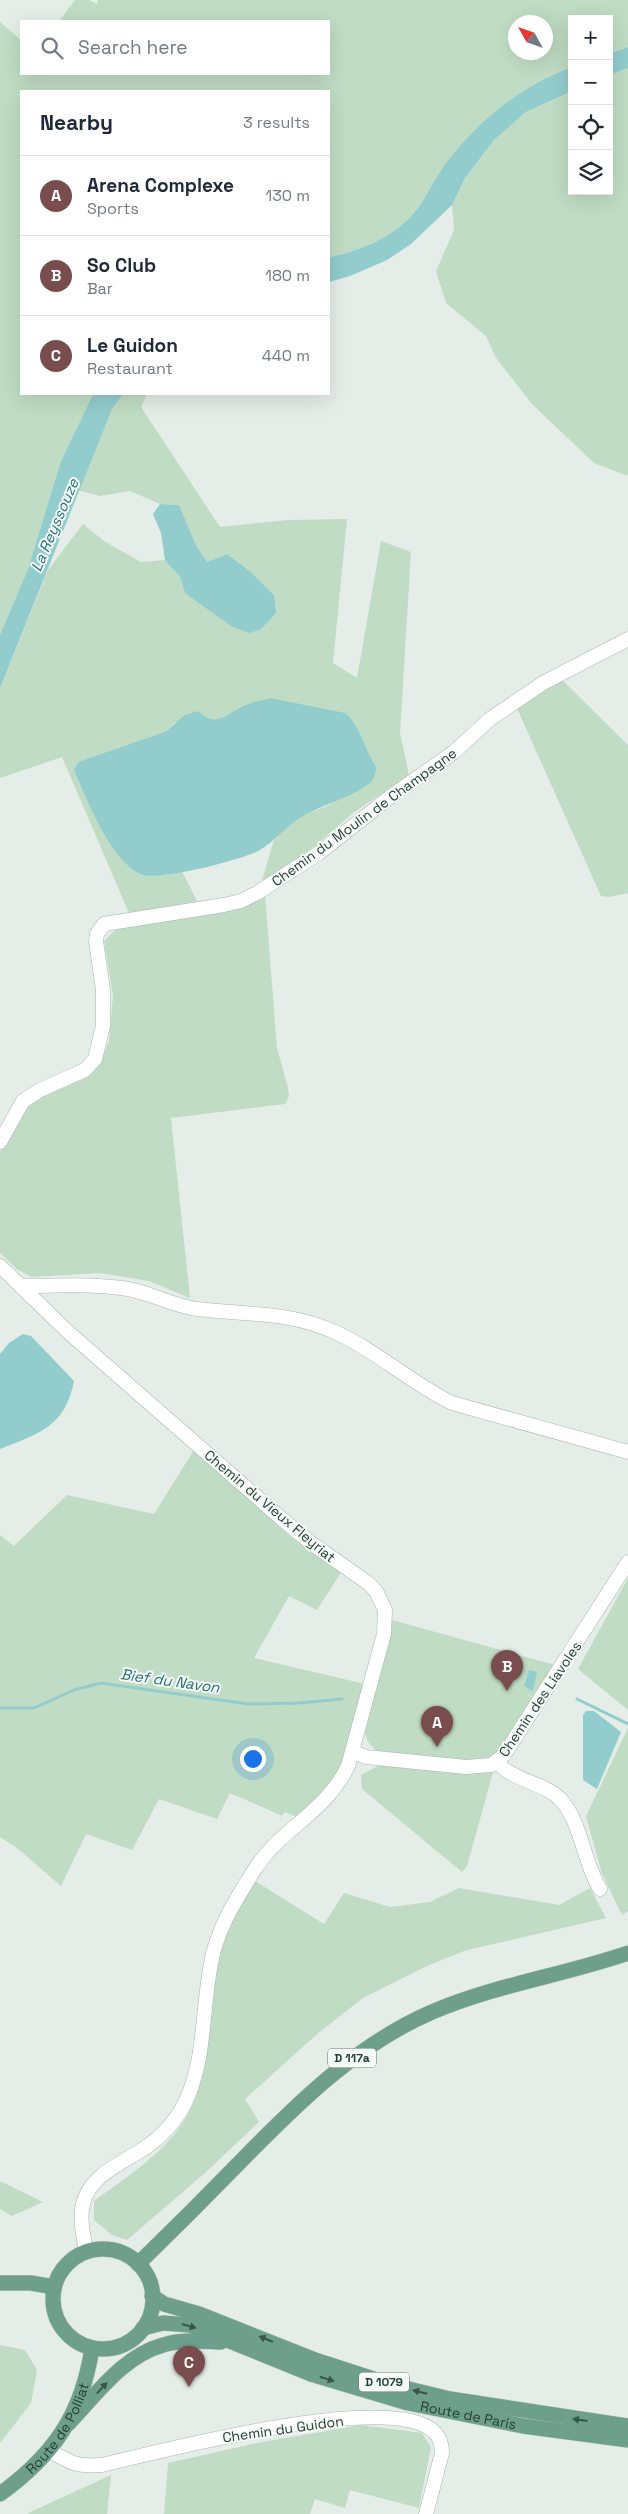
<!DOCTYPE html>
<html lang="en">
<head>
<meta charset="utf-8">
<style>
	:root { --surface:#fff; --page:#f2f2f3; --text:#1f2937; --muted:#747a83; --line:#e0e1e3; --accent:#794c4d }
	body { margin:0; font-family:"Space Grotesk",sans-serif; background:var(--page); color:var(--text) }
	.controls { position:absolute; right:15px; top:15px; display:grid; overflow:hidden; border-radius:0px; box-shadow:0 5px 20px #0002 }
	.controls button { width:45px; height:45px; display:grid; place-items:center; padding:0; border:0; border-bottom:1px solid var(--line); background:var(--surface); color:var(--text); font:25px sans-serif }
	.compass { position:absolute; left:508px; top:15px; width:45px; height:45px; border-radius:50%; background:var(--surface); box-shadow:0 5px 20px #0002; rotate:310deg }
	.you { position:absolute; left:252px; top:1758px; width:18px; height:18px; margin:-12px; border:4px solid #fff; border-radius:50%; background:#1a73e8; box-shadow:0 0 0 8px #1a73e833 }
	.badge { display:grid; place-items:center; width:32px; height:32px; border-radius:50%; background:var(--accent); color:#fff; font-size:16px; font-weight:700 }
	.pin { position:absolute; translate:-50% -41px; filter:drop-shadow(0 1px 2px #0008) }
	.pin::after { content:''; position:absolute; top:26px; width:18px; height:15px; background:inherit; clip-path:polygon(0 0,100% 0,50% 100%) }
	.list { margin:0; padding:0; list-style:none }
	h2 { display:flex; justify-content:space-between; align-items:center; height:65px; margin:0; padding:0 20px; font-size:21px }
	h2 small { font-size:16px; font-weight:400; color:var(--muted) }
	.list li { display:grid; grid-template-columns:32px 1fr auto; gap:15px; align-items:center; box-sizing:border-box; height:80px; padding:0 20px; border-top:1px solid var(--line) }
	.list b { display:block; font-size:19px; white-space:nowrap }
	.list p { margin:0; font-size:16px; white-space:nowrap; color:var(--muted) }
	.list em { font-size:16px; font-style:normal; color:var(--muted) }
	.icon { flex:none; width:28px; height:28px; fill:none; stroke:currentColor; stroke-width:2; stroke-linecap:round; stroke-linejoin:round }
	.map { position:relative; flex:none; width:628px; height:2514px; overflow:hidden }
	.search { position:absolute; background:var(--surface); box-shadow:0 5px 20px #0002; left:20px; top:20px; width:310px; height:55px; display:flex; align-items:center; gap:12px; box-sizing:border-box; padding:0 18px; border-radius:0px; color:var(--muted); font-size:19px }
	.panel { position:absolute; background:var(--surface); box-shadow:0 5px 20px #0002; left:20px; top:90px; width:310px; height:305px; border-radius:0px }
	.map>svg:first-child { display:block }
	.green { fill:#c0dcc4; fill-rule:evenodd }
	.water { fill:#92cccd }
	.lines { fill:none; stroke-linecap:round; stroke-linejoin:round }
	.stream { stroke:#92cccd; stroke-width:3 }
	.minor-casing { stroke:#a8b5ae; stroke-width:15 }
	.major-casing { stroke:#c2c9c6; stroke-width:16 }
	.minor { stroke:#fff; stroke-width:14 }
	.major { stroke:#6d9f8c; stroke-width:15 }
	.oneway { fill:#37564a }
	.labels { text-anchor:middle; stroke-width:4; stroke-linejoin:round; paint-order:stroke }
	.shield { fill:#f5faf7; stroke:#63766e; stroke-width:1 }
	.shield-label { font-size:12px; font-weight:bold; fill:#253e34 }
	.street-label { font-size:14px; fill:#253e34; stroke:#f5faf7 }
	.water-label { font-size:15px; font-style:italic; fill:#237376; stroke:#f5faf7 }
</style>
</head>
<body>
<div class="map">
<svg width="628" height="2514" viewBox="0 0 628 2514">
	<rect width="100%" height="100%" fill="#e5ede8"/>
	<!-- green -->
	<g class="green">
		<path d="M 75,0 L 89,0 L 97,4 L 98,0 L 628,0 L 628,47 L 609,54 L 609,19 L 572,19 L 572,67 C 525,84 485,115 453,154 C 440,169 432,186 422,202 C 403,233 363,251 329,257 L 329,91 L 21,91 L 21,394 L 93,394 L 61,461 L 28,569 L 0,635 L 0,22 L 21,40 L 21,74 L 329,74 L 329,21 L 59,21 ZM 516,22 L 546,22 L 546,52 L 516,52 Z"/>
		<path d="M 628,68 L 628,476 L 594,463 L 532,404 L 496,358 L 486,336 L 446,303 L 436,271 L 454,230 L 452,205 L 465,178 L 494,140 L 526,112 L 572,91 L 572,191 L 609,191 L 609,75 Z"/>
		<path d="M 123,394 L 147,394 L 141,407 L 220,527 L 288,520 L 347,519 L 333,663 L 357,678 L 381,541 L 411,552 L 400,733 L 409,775 L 353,813 L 287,870 L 262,880 L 274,840 L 287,826 L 303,815 L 325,807 L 371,782 L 377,768 C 365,751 361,727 346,713 L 271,698 L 221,719 L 174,723 L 165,732 L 150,739 L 78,762 L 74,770 L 100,824 L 117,853 L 166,875 L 182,871 L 197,901 L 158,910 L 129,913 L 62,757 L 0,778 L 0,688 L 48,570 L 83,524 L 104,541 L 141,562 L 165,560 L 180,577 L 185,593 L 274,595 L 251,572 L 227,554 L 207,562 L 196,545 L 179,505 L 160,504 L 130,491 L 100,496 L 78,490 L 112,409 Z"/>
		<path d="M 560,678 L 628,745 L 628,893 L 609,897 L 601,896 L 516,706 Z"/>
		<path d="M 265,895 L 277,1048 L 288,1088 L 289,1096 L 285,1104 L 171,1118 L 190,1298 L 149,1281 L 100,1273 L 31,1277 L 17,1269 L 0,1253 L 0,1152 L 23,1110 L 34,1100 L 93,1070 L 102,1059 L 109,1041 L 113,995 L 104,941 L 118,927 Z"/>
		<path d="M 194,1450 L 289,1535 L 342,1571 L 317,1610 L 289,1596 L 254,1658 L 365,1684 L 340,1770 L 330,1787 L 300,1818 L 285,1812 L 282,1816 L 230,1793 L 217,1819 L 159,1799 L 132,1850 L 86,1834 L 61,1886 L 17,1848 L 0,1837 L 0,1535 L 14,1546 L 67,1495 L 154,1514 Z"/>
		<path d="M 628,1578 L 628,1710 L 578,1669 Z"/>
		<path d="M 392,1620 L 555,1665 L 499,1751 L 467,1866 L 462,1872 L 362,1789 L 361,1775 L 378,1766 L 377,1752 L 368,1742 L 365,1733 Z"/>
		<path d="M 628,1728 L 628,1911 L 622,1915 L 602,1874 L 586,1816 Z"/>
		<path d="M 255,1881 L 324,1924 L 344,1893 L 390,1907 L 430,1902 L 459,1888 L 559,1905 L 590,1888 L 606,1918 L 464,1951 L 427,1966 L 363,1998 L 316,2035 L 245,2099 L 259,2122 L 205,2173 L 127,2240 L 112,2235 L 94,2220 L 94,2201 C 125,2178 160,2156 182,2124 C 213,2079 205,2018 215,1966 C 222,1935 239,1909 255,1881 Z"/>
		<path d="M 0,2181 L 43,2202 L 12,2216 L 0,2209 Z"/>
		<path d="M 0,2345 L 25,2350 L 37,2370 L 31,2403 L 0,2443 Z"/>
		<path d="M 361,2425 L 422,2433 L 431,2447 L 419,2508 L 350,2490 L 345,2508 L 315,2499 L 310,2514 L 164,2514 L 168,2463 L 257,2443 Z"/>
		<path d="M 111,2475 L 107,2514 L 26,2514 Z"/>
	</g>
	<!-- water -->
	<g class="water">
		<path d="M 628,47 L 628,68 L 609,75 L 609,54 Z"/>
		<path d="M 572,67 L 572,91 L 526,112 L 494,140 L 465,178 L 452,205 L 411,244 L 387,260 L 350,276 L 329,282 L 329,257 C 363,251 403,233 422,202 C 432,186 440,169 453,154 C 485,115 525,84 572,67 Z"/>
		<path d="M 93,394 L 123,394 L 112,409 L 0,688 L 0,635 L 28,569 L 61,461 Z"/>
		<path d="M 160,504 L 179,505 L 196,545 L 207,562 L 227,554 L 251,572 L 274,595 L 276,613 L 261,629 L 249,633 L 231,626 L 185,593 L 180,577 L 165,560 L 161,533 L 153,514 Z"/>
		<path d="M 271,698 L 346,713 C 361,727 365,751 377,768 C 375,772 374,779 371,782 C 357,795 320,806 303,816 C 286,825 275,842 258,851 C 241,860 156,882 140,874 C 110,859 87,800 74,770 L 78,762 L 165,732 L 185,715 L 198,711 C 218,730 227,712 248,704 C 255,701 264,700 271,698 Z"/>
		<path d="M 23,1334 L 31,1336 L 74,1381 C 65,1427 38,1434 0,1449 L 0,1354 L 9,1343 Z"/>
		<path d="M 529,1670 L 537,1672 L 533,1691 L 524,1686 Z"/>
		<path d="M 586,1711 L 594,1711 L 621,1732 L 597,1789 L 583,1780 L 583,1715 Z"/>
	</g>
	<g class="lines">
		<!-- stream -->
		<g class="stream">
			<path d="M 577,1699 L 628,1724"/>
			<path d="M 0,1708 L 34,1708 L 74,1690 L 101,1683 L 248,1704 L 299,1703 L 342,1699"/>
		</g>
		<defs>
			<g id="minor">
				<path d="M 0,1142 L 23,1101 L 40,1090 L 85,1070 L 95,1059 L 103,1026 L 103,990 L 96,941 L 97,934 L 104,924 L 224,905 L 241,901 L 257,893 L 319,853 L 390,797 L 454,752 L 490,719 L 543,683 L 628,639"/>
				<path d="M 0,1266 L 67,1331 L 282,1519 L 311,1543 L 368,1583 L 376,1591 L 385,1610 L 384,1634 L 348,1766 C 325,1814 279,1829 253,1872 C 238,1896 222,1921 214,1950 C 200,2002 209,2063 180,2112 C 172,2124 161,2137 149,2145 C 126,2162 90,2173 83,2204 C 79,2219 84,2237 86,2252"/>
				<path d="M 21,1286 C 56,1286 93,1283 128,1289 C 151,1293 173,1306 197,1309 C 246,1315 288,1311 335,1332 C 377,1351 411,1383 452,1403 L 628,1452"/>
				<path d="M 353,1752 L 366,1757 L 466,1767 L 491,1765 L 504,1755 L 628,1562"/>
				<path d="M 497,1762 C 514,1782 545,1782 562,1801 C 581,1823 584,1863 600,1889"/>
				<path d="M 49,2450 C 70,2463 77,2467 102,2465 C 162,2451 385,2392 432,2430 C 440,2436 442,2444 442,2453 L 426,2514"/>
			</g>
			<g id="major">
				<circle cx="103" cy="2299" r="50"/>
				<path d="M 138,2264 C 174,2229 210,2193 245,2157 C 301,2100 358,2044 432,2012 C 495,1985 564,1975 628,1953"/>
				<path d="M 0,2283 L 31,2283 L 54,2287"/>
				<path d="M 152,2296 L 164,2304 L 199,2314 L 315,2360 L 392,2385 L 450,2399 L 628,2426"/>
				<path id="s1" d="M 143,2328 L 163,2323 L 190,2325 L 311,2374 L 408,2403 L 523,2426 L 628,2440"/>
				<path d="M 68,2424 C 96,2395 123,2356 163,2345 C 181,2339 202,2341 221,2342"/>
				<path id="s2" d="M 0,2494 C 54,2455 82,2414 92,2348"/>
			</g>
		</defs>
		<!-- minor casing -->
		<use href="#minor" class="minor-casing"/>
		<!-- major casing -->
		<use href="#major" class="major-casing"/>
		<!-- minor -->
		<use href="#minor" class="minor"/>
		<!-- major -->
		<use href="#major" class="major"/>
	</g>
	<!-- one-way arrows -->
	<defs><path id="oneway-solid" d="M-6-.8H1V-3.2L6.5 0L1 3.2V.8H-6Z" transform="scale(1.25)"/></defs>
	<g class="oneway">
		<use href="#oneway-solid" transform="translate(189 2326) rotate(16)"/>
		<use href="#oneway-solid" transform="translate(266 2339) rotate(-158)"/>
		<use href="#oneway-solid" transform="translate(327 2379) rotate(17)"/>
		<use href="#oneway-solid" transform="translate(102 2388) rotate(-47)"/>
		<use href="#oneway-solid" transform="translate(420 2392) rotate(-166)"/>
		<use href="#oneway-solid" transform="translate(580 2420) rotate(-172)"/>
	</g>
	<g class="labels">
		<!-- shield labels -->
		<g class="shield">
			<rect x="328" y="2048.5" width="48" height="19" rx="4"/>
			<rect x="359" y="2372.5" width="50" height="19" rx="4"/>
		</g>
		<g class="shield-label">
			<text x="352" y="2062">D 117a</text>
			<text x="384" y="2386">D 1079</text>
		</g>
		<!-- street labels -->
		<g class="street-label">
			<text transform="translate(364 817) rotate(-36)" y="5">Chemin du Moulin de Champagne</text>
			<text transform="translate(270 1506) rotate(40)" y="5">Chemin du Vieux Fleyriat</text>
			<text transform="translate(540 1699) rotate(-56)" y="5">Chemin des Liavoles</text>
			<text dy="5" stroke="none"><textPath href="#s1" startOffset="341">Route de Paris</textPath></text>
			<text dy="5" stroke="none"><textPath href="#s2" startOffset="89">Route de Polliat</textPath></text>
			<text transform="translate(283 2429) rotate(-8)" y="5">Chemin du Guidon</text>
		</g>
		<!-- water labels -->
		<g class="water-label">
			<text transform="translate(55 525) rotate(-67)" y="5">La Reyssouze</text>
			<text transform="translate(170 1681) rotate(8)" y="5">Bief du Navon</text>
		</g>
	</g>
</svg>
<div class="controls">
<button>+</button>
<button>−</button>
<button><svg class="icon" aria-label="locate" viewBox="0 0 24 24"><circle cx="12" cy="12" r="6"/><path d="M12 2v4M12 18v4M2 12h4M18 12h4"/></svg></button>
<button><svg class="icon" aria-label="layers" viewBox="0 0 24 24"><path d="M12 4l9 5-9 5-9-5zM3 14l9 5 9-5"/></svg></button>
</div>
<svg class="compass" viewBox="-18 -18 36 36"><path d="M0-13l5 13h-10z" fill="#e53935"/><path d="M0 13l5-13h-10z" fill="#747a83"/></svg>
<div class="you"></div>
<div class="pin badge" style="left:437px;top:1747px">A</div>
<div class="pin badge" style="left:507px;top:1691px">B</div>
<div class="pin badge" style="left:189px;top:2387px">C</div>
<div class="search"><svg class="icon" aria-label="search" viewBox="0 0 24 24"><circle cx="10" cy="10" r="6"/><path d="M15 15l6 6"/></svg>Search here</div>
<section class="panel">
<h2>Nearby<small>3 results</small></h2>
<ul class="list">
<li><span class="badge">A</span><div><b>Arena Complexe</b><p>Sports</p></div><em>130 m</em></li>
<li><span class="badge">B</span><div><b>So Club</b><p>Bar</p></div><em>180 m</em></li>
<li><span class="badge">C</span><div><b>Le Guidon</b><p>Restaurant</p></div><em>440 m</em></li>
</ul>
</section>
</div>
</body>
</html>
